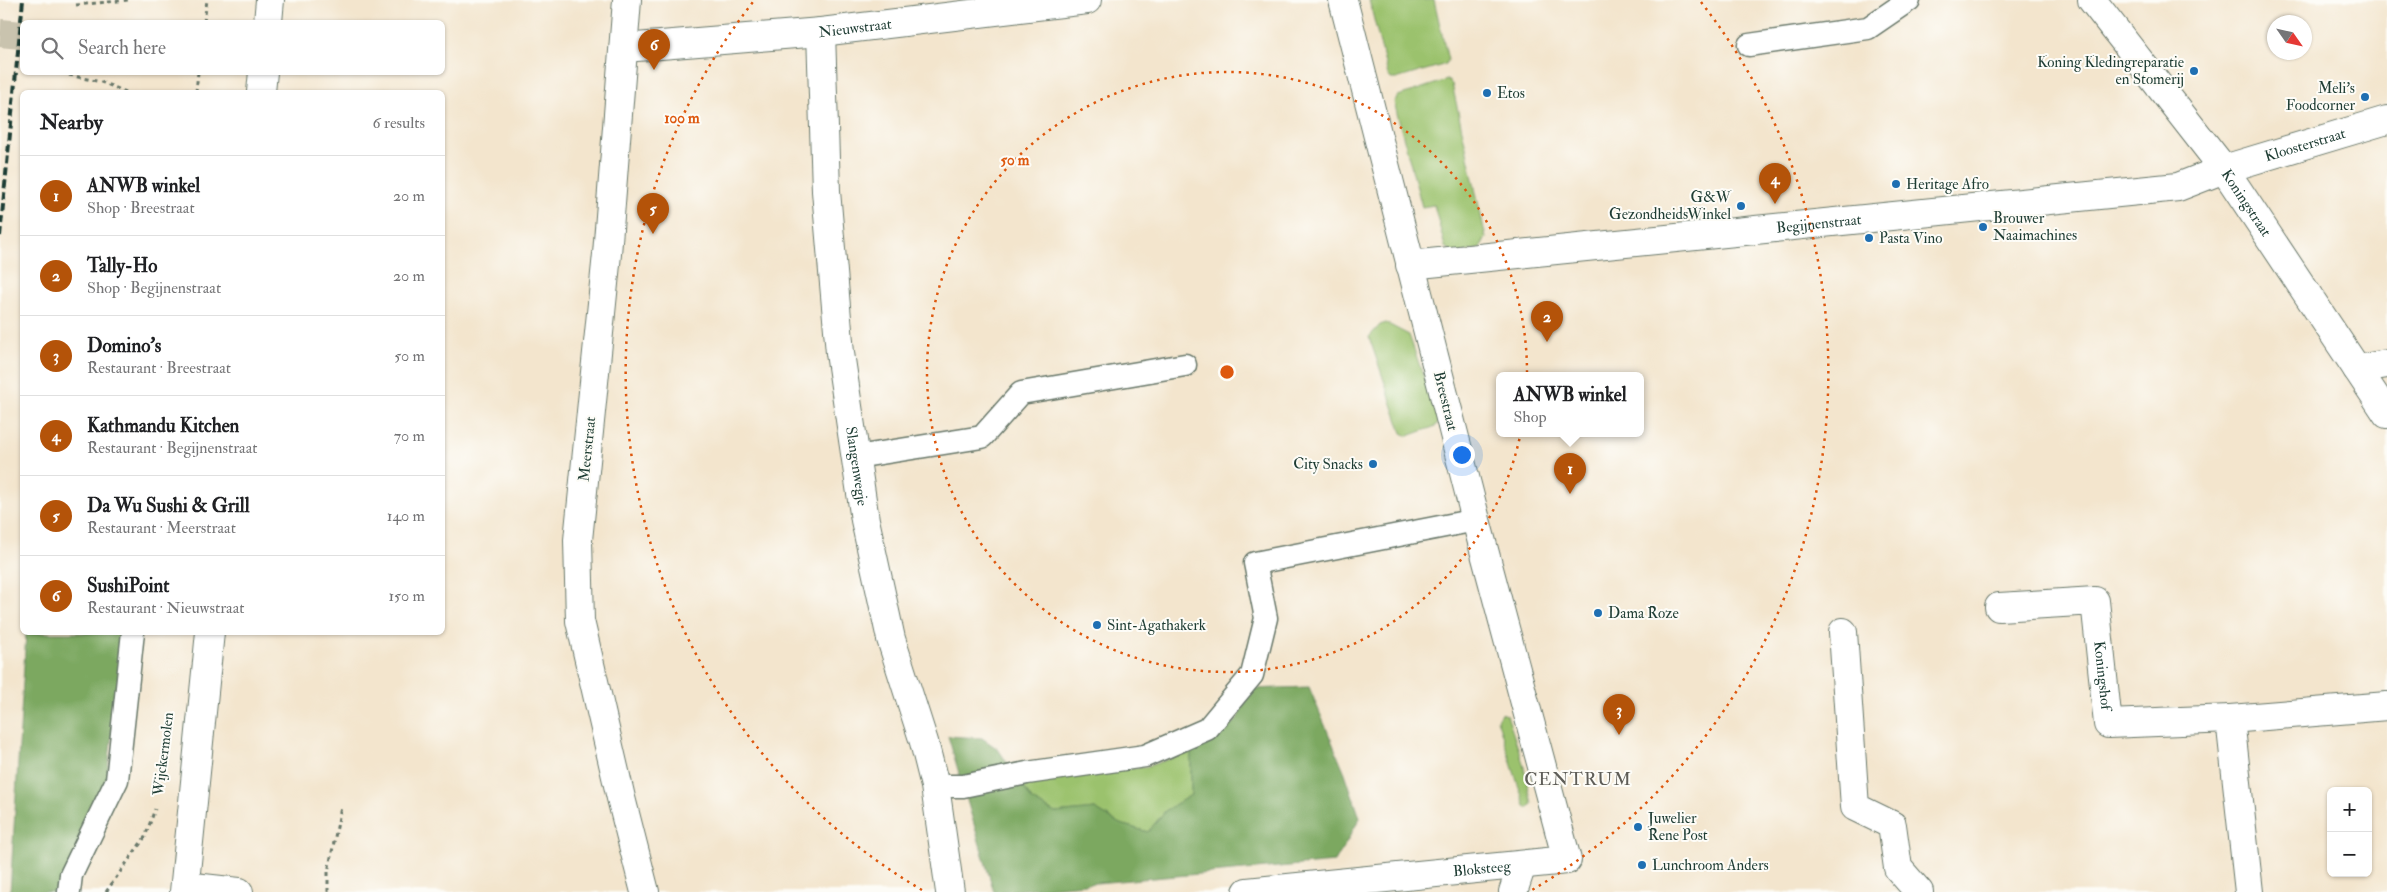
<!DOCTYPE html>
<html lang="en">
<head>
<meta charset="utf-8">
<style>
	:root { --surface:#fff; --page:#f6f6f6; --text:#202124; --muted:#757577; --line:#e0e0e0; --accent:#b45309 }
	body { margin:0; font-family:"IM FELL Double Pica",serif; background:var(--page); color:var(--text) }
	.controls { position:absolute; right:15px; bottom:15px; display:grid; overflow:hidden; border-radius:8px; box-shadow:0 1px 4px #0004 }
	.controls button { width:45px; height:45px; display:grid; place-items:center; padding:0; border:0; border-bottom:1px solid var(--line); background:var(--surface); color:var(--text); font:25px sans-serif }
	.compass { position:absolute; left:2267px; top:15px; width:45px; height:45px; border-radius:50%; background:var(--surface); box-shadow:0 1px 4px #0004; rotate:124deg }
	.you { position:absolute; left:1461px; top:454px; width:18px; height:18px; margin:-12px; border:4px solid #fff; border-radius:50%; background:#1a73e8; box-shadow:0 0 0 8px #1a73e833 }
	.badge { display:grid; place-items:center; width:32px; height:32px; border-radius:50%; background:var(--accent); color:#fff; font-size:16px; font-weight:700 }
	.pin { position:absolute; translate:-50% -41px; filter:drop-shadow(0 1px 2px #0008) }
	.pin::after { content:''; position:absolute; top:26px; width:18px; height:15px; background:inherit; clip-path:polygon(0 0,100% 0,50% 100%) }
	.popup { position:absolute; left:1496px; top:372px; width:148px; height:65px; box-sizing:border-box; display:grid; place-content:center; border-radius:8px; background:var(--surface); filter:drop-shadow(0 1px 4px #0005); font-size:16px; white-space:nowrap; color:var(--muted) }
	.popup b { font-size:19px; color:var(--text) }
	.popup::after { content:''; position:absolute; left:50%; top:100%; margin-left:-10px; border:10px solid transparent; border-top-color:var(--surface) }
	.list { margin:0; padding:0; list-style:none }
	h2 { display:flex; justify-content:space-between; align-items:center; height:65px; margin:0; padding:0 20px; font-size:21px }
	h2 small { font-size:16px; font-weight:400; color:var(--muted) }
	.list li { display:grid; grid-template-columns:32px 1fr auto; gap:15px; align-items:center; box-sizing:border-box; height:80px; padding:0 20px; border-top:1px solid var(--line) }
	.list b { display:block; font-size:19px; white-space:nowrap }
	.list p { margin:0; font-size:16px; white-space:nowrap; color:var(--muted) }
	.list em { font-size:16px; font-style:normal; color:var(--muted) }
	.icon { flex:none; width:28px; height:28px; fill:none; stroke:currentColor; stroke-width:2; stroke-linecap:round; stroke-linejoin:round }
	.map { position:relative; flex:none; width:2387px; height:892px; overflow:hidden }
	.search { position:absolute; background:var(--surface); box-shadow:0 1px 4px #0004; left:20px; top:20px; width:425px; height:55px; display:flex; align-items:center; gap:12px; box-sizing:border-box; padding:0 18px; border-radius:8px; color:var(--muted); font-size:19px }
	.panel { position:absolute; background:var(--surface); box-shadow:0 1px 4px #0004; left:20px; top:90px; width:425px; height:545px; border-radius:8px }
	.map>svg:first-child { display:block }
	.green { fill:#9bc26d; stroke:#5d8050 }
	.forest { fill:#7ca860; stroke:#4e724a }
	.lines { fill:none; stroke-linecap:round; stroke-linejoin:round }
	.secondary-tunnel { stroke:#c9c3ae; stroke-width:28; stroke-dasharray:28 14; stroke-linecap:butt }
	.lane-casing { stroke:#69786a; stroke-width:25 }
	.street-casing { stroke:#69786a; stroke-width:30 }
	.secondary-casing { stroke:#69786a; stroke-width:30 }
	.path { stroke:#69786a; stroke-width:3; stroke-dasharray:4 4; stroke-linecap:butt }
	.lane { stroke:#fff; stroke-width:22 }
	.street { stroke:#fff; stroke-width:28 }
	.secondary { stroke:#fff; stroke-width:28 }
	.rail { stroke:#1f3d34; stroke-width:4; stroke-dasharray:8 4; stroke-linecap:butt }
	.ring { fill:none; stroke:#de580e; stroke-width:2.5; stroke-dasharray:2.5 5 }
	.poi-dot { fill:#1f6fb2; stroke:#fdfcf7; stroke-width:2 }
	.labels { text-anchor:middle; stroke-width:4; stroke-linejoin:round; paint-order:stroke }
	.street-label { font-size:15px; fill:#1f3d34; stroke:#fdfcf7 }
	.poi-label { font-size:15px; fill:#1f3d34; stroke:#fdfcf7; text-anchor:start }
	.quarter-label { font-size:18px; letter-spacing:1px; fill:#5f5e58; stroke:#fdfcf7 }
	.centre { fill:#de580e; stroke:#fdfcf7; stroke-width:2.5 }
	.ring-label { font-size:15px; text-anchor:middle; font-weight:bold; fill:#de580e; stroke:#fdfcf7; stroke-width:4; stroke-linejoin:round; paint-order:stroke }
</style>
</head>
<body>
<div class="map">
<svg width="2387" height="892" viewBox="0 0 2387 892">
	<rect width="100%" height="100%" fill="#fdfcf7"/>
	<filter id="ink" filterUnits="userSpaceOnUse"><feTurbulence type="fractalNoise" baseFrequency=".02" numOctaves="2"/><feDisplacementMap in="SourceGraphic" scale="10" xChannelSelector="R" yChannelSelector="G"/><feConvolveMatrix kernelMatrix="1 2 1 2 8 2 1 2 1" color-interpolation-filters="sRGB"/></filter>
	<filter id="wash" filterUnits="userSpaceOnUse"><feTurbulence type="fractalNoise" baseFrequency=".0096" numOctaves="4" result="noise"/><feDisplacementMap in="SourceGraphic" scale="20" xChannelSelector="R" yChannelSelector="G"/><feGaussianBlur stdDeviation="1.12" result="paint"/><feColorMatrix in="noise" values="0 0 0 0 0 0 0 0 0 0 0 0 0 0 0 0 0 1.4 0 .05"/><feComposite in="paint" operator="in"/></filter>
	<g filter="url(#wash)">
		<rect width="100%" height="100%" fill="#f3e5cd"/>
		<!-- green -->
		<g class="green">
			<path d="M 1369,0 L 1434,0 L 1448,60 L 1446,64 L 1396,79 L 1391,79 L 1388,75 Z"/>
			<path d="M 1447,80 L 1452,84 L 1486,238 L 1479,249 L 1455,254 L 1445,247 L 1434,205 L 1422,207 L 1394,102 L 1398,96 Z"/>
			<path d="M 1386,323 L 1409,335 L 1439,421 L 1436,426 L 1408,436 L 1402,433 L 1369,337 L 1380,325 Z"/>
			<path d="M 1501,713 L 1507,715 L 1523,763 L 1532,804 L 1528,808 L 1525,806 L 1497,719 Z"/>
			<path d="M 1191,752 L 1191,795 L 1166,810 L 1148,832 L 1120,824 L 1095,809 L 1055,813 L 1032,800 L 1018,779 L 1145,767 Z"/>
		</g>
		<!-- forest -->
		<g class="forest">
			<path d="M 26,633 L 123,633 L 107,778 L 61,892 L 10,892 Z"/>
			<path d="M 1309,687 L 1345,773 L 1360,818 L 1335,862 L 994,892 L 948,736 L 982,738 L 998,749 L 1032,800 L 1055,813 L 1095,809 L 1120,824 L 1148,832 L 1166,810 L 1191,795 L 1191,752 L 1218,736 L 1236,721 L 1250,689 Z"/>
		</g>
	</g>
	<g filter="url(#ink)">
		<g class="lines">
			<!-- secondary-tunnel -->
			<path class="secondary-tunnel" d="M 0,33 L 22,35"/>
			<defs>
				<g id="lane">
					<path d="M 1749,45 L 1868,28 L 1909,0"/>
					<path d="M 856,457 L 982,437 L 1021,393 L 1185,365"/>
					<path d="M 935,786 L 963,786 L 1027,773 L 1145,756 L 1207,729 L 1252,675 L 1266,618 L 1255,563 L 1476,520"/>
					<path d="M 69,892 L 71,875 L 117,780 L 133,632"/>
				</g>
				<g id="street">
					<path d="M 627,0 L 607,254 L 578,540 L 580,621 L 621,798 L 645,892"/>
					<path id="s1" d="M 821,32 L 826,191 L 840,353 L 865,520 L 891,639 L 924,742 L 935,786 L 950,892"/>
					<path id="s2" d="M 624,48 L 821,32 L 1087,0"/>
					<path id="s3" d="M 1410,265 L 2178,187 L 2224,169 L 2387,120"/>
					<path d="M 2357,369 L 2387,364"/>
					<path id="s4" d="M 1999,607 L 2095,601 L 2108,724 L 2230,719 L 2387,706"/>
					<path d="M 1843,632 L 1855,807 L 1892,825 L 1898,868 L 1919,892"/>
					<path d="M 2230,719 L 2249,892"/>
					<path id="s5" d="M 1247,892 L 1567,860 L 1476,520 L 1343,0"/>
					<path d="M 1513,892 L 1522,865"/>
				</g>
				<g id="secondary">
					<path id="s6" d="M 2092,0 L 2224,169 L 2387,414"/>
					<path d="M 268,22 L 270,0"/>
					<path d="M 261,92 L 263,72"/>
					<path d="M 185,886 L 239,892"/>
					<path d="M 184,892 L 210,632"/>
				</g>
			</defs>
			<!-- lane casing -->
			<use href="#lane" class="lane-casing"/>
			<!-- street casing -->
			<use href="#street" class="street-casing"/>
			<!-- secondary casing -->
			<use href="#secondary" class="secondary-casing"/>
			<!-- path -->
			<g class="path">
				<path d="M 76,5 L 129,0"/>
				<path d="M 204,22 L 207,0"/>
				<path d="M 69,75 L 101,82 L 126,92"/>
				<path d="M 196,92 L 198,72"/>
				<path d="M 106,892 L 145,837 L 155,809"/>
				<path d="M 328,892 L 328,872 L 341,807"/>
			</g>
			<!-- lane -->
			<use href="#lane" class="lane"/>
			<!-- street -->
			<use href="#street" class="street"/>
			<!-- secondary -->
			<use href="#secondary" class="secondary"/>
			<!-- rail -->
			<path class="rail" d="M 0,236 L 23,0"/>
		</g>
	</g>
	<!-- distance rings -->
	<g class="ring">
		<circle cx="1227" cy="372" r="300"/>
		<path d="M922 890A601 601 0 0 1 753 2M1701 2A601 601 0 0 1 1532 890"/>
	</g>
	<!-- markers -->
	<g class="poi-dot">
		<circle cx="2194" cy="71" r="5"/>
		<circle cx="1487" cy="93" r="5"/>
		<circle cx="2365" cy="97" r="5"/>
		<circle cx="1896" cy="184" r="5"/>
		<circle cx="1741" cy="206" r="5"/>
		<circle cx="1983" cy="227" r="5"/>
		<circle cx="1869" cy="238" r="5"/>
		<circle cx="1373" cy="464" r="5"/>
		<circle cx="1598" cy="613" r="5"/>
		<circle cx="1097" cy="625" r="5"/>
		<circle cx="1638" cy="827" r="5"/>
		<circle cx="1642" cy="865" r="5"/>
	</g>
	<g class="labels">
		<!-- street labels -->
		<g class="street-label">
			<text dy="5" stroke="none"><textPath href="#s2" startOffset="232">Nieuwstraat</textPath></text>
			<text dy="5" stroke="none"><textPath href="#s3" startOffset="906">Kloosterstraat</textPath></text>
			<text dy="5" stroke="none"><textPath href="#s6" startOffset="255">Koningstraat</textPath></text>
			<text dy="5" stroke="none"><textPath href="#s3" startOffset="411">Begijnenstraat</textPath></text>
			<text transform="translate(1446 401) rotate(76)" y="5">Breestraat</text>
			<text transform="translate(587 449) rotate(-84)" y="5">Meerstraat</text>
			<text dy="5" stroke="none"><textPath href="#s1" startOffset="436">Slangenwegje</textPath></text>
			<text dy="5" stroke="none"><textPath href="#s4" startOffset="171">Koningshof</textPath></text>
			<text transform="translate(163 754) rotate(-83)" y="5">Wijckermolen</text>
			<text dy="5" stroke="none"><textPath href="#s5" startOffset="236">Bloksteeg</textPath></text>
		</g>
		<!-- poi labels -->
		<g class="poi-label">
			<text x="2184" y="67" text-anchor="end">Koning Kledingreparatie<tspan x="2184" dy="17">en Stomerij</tspan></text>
			<text x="2355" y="93" text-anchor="end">Meli's<tspan x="2355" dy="17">Foodcorner</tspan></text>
			<text x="1497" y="98">Etos</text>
			<text x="1906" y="189">Heritage Afro</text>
			<text x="1731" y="202" text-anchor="end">G&amp;W<tspan x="1731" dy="17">GezondheidsWinkel</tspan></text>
			<text x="1993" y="223">Brouwer<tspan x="1993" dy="17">Naaimachines</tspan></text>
			<text x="1879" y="243">Pasta Vino</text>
			<text x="1363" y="469" text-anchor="end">City Snacks</text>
			<text x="1608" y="618">Dama Roze</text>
			<text x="1107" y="630">Sint-Agathakerk</text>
			<text x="1648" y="823">Juwelier<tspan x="1648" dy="17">Rene Post</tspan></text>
			<text x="1652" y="870">Lunchroom Anders</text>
		</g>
		<!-- quarter labels -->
		<g class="quarter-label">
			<text x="1578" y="785">CENTRUM</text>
		</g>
	</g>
	<circle cx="1227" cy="372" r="8" class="centre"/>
	<g class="ring-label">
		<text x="682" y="123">100 m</text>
		<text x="1015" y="165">50 m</text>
	</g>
</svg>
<div class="controls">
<button>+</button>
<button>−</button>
</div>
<svg class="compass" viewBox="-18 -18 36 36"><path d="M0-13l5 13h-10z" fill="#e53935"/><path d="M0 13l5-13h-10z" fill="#757577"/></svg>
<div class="you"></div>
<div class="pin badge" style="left:1570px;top:494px">1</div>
<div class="popup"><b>ANWB winkel</b>Shop</div>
<div class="pin badge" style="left:1547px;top:342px">2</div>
<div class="pin badge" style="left:1619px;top:735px">3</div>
<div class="pin badge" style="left:1775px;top:204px">4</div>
<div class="pin badge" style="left:653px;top:234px">5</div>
<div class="pin badge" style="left:654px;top:70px">6</div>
<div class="search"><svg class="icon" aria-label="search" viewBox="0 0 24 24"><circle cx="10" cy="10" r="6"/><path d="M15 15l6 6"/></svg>Search here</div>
<section class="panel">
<h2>Nearby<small>6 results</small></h2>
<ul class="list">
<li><span class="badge">1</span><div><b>ANWB winkel</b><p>Shop · Breestraat</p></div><em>20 m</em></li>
<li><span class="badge">2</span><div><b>Tally-Ho</b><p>Shop · Begijnenstraat</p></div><em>20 m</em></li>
<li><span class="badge">3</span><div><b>Domino's</b><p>Restaurant · Breestraat</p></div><em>50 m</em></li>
<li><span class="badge">4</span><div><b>Kathmandu Kitchen</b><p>Restaurant · Begijnenstraat</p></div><em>70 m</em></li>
<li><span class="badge">5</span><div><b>Da Wu Sushi &amp; Grill</b><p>Restaurant · Meerstraat</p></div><em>140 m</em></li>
<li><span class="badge">6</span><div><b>SushiPoint</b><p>Restaurant · Nieuwstraat</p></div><em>150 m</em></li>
</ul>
</section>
</div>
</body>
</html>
